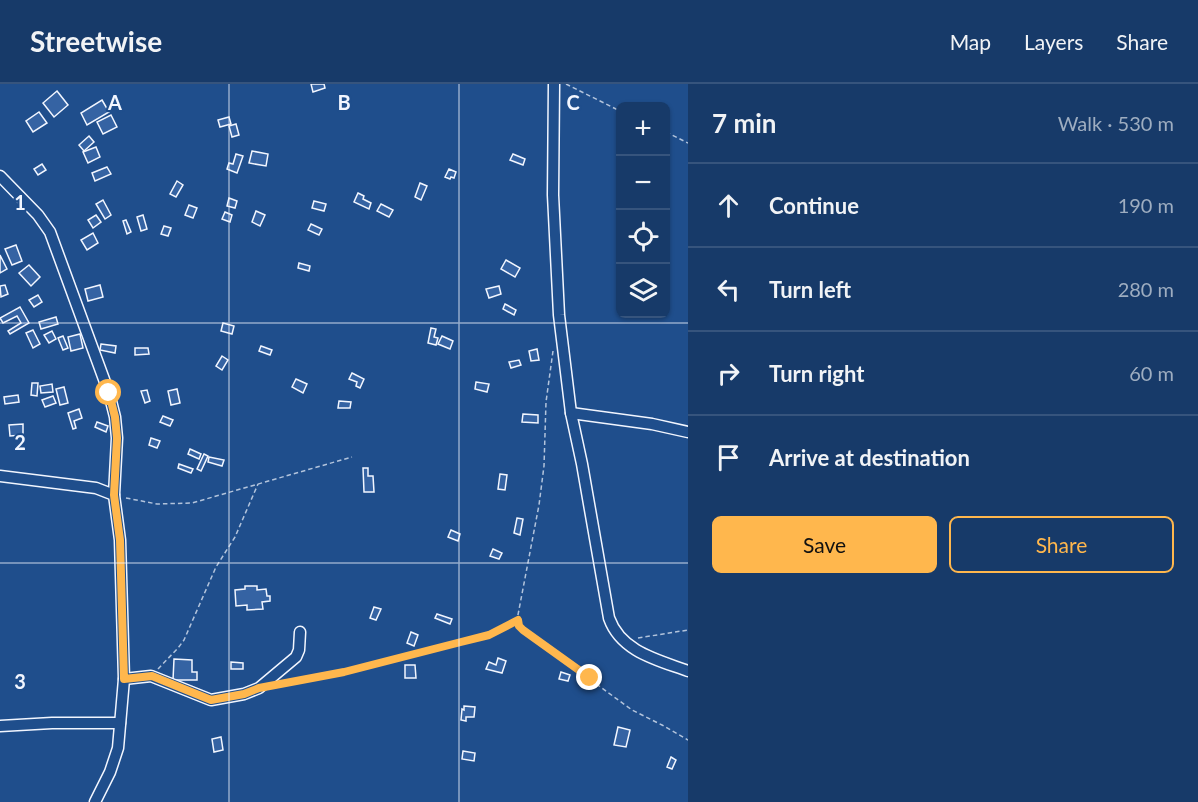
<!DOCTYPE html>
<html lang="en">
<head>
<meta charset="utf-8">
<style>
	:root { --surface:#173a69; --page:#244571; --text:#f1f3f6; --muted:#9eadc0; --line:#36547d; --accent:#ffb74d }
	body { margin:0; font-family:Lato,sans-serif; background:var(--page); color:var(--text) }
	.controls { position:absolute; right:18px; top:18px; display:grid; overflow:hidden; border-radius:9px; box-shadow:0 2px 4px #0004 }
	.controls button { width:54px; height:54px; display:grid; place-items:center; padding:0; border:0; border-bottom:2px solid var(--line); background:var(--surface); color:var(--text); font:30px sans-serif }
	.stop { position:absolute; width:18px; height:18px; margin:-14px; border:4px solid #ffb74d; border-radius:50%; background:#fff }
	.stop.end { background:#ffb74d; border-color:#fff; box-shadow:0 2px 6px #0008 }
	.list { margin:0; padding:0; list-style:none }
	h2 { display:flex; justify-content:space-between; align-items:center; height:78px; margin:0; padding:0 24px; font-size:26px }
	h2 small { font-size:20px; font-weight:400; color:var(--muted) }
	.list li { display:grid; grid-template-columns:39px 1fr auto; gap:18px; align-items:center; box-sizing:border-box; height:84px; padding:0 24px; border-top:2px solid var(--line) }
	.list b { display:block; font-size:22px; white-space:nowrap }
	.list em { font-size:20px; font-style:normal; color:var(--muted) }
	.actions { display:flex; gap:12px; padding:18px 24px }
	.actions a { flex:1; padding:14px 0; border:2px solid var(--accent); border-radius:9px; text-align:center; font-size:21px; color:var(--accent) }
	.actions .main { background:var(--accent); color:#111 }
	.icon { flex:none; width:33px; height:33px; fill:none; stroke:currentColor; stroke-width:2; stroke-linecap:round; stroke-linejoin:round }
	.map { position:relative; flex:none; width:688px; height:718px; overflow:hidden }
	header { display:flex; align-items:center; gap:36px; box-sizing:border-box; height:84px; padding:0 30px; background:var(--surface); border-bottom:2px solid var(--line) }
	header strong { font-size:28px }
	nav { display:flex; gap:33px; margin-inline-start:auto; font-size:21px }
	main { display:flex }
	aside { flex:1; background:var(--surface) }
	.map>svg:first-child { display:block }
	.building { fill:#3563a3; stroke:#f2f6ff; stroke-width:1.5 }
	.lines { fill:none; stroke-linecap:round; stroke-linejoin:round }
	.minor-casing { stroke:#f2f6ff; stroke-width:13 }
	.path { stroke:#b3c4dc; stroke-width:1.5; stroke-dasharray:4.5 3; stroke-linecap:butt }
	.minor { stroke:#1f4e8c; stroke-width:10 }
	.route { stroke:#ffb74d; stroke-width:8 }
	.grid { fill:none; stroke:#f2f6ff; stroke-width:1.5; stroke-opacity:0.55 }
	.grid-label { font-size:20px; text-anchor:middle; font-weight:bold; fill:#f2f6ff; stroke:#1f4e8c; stroke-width:4.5; stroke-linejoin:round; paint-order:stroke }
</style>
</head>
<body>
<header>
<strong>Streetwise</strong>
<nav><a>Map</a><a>Layers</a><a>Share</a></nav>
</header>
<main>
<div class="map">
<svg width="688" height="718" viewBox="0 0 688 718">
	<rect width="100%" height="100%" fill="#1f4e8c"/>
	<!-- building -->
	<g class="building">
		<path d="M 311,0 L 324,0 L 325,4 L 313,8 Z"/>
		<path d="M 57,7 L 68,21 L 54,33 L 43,19 Z"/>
		<path d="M 102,16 L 109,28 L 87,41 L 81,29 Z"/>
		<path d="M 39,28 L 47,39 L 33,48 L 26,37 Z"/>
		<path d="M 111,31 L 117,43 L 103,50 L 97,38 Z"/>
		<path d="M 229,33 L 231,40 L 220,43 L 218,36 Z"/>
		<path d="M 236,40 L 239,51 L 232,53 L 229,42 Z"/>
		<path d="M 89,52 L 94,58 L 84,67 L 79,61 Z"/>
		<path d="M 96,63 L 100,73 L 88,79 L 83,68 Z"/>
		<path d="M 252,67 L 268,70 L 266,82 L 249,79 Z"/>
		<path d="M 236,70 L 243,72 L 237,89 L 227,85 L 229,79 L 233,80 Z"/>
		<path d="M 513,70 L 525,75 L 523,81 L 510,76 Z"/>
		<path d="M 42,80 L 46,86 L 38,91 L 34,85 Z"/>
		<path d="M 107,83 L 111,90 L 95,97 L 92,89 Z"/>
		<path d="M 449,85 L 456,88 L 454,94 L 451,93 L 450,95 L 445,93 Z"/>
		<path d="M 177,97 L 183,101 L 176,113 L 170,110 Z"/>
		<path d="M 420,99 L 427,102 L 421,116 L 415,113 Z"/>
		<path d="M 358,109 L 364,112 L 363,115 L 371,119 L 369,125 L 354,118 Z"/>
		<path d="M 229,114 L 237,117 L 235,124 L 227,122 Z"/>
		<path d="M 103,116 L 111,131 L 105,135 L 96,120 Z"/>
		<path d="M 314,117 L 326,120 L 324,127 L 312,124 Z"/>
		<path d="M 381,120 L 393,126 L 389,133 L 377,127 Z"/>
		<path d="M 189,121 L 197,124 L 193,134 L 185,131 Z"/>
		<path d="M 256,127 L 265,131 L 260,142 L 252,138 Z"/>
		<path d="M 225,128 L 232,131 L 230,138 L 222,135 Z"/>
		<path d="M 96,131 L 101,138 L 93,144 L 88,136 Z"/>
		<path d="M 143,131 L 147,145 L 141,147 L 137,133 Z"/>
		<path d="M 126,136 L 131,148 L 127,150 L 123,137 Z"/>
		<path d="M 311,140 L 322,145 L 319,151 L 308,146 Z"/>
		<path d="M 164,142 L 171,144 L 168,152 L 161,150 Z"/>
		<path d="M 93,149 L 98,159 L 87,166 L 81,156 Z"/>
		<path d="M 16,161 L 22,177 L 12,181 L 5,165 Z"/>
		<path d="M 0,171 L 7,185 L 0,189 Z"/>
		<path d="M 506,176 L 520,184 L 515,193 L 501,185 Z"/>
		<path d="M 299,179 L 310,182 L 309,187 L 298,184 Z"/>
		<path d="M 29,181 L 40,193 L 31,202 L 19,189 Z"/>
		<path d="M 5,201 L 8,210 L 1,213 L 0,202 Z"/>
		<path d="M 100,201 L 103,213 L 88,217 L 85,205 Z"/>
		<path d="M 499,202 L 501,210 L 489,214 L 486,205 Z"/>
		<path d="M 38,211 L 42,218 L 34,223 L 29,216 Z"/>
		<path d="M 505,220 L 516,226 L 514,231 L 503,225 Z"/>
		<path d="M 20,223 L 29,239 L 10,250 L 8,247 L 21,239 L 17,232 L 3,239 L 0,234 Z"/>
		<path d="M 56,233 L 58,240 L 41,245 L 39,238 Z"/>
		<path d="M 223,239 L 234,242 L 232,250 L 221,247 Z"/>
		<path d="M 431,244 L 436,245 L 434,253 L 438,254 L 436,261 L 428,259 Z"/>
		<path d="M 33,246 L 40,260 L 33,264 L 26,249 Z"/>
		<path d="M 52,247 L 56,255 L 49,259 L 44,251 Z"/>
		<path d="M 80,250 L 83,264 L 71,267 L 68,253 Z"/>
		<path d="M 63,252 L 68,264 L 63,266 L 58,254 Z"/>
		<path d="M 442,252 L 453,257 L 450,265 L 438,260 Z"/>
		<path d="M 101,260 L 116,262 L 115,269 L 100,266 Z"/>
		<path d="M 261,262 L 272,266 L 270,271 L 259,267 Z"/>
		<path d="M 135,264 L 148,264 L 149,270 L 135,271 Z"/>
		<path d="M 537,265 L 539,276 L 531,277 L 529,267 Z"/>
		<path d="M 222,272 L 228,276 L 222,286 L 216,282 Z"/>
		<path d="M 519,276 L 521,281 L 511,284 L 509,278 Z"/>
		<path d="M 352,289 L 364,295 L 360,304 L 356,302 L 357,298 L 349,295 Z"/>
		<path d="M 296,295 L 307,300 L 303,309 L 292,303 Z"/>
		<path d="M 476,298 L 489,300 L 487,308 L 475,305 Z"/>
		<path d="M 32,299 L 38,299 L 37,312 L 31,311 Z"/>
		<path d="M 52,300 L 53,308 L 41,309 L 40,302 Z"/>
		<path d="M 64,303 L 68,319 L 60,321 L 56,305 Z"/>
		<path d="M 177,305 L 180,319 L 171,321 L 168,307 Z"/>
		<path d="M 147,306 L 150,317 L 145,319 L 141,307 Z"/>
		<path d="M 18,311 L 19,318 L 5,320 L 4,313 Z"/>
		<path d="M 53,312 L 56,319 L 45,323 L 42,316 Z"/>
		<path d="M 339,317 L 351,318 L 350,324 L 338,324 Z"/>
		<path d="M 79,325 L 82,334 L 74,337 L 76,344 L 73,345 L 68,329 Z"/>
		<path d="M 523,330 L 538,331 L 538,339 L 522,338 Z"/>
		<path d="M 163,332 L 173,336 L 170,342 L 160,338 Z"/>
		<path d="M 97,338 L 108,342 L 106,348 L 95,343 Z"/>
		<path d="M 23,340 L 23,351 L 10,352 L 9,341 Z"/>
		<path d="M 151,354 L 160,357 L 157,364 L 149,361 Z"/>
		<path d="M 190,365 L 201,370 L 199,375 L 188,370 Z"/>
		<path d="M 204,370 L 208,372 L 201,387 L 197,385 Z"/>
		<path d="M 209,373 L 224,376 L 222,382 L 208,378 Z"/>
		<path d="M 179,380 L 193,385 L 191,389 L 178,384 Z"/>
		<path d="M 363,384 L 368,384 L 368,392 L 373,392 L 374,408 L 364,408 Z"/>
		<path d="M 500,390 L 507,391 L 505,406 L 498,405 Z"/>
		<path d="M 517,434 L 523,435 L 520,451 L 514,449 Z"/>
		<path d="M 451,446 L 460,450 L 458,457 L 448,453 Z"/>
		<path d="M 493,465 L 502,469 L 499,475 L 490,472 Z"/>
		<path d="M 245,502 L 257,502 L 257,506 L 266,505 L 267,512 L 270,512 L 270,517 L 262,518 L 263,525 L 247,526 L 247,521 L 236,522 L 235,506 L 245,505 Z"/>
		<path d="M 374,523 L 381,525 L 376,536 L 370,534 Z"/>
		<path d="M 437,530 L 452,535 L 450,540 L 435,534 Z"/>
		<path d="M 411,548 L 418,551 L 414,562 L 407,559 Z"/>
		<path d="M 498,574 L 506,577 L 502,589 L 486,585 L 489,578 L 496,581 Z"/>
		<path d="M 174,575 L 192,576 L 192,588 L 197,588 L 197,596 L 173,596 Z"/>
		<path d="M 231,578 L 243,579 L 243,585 L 231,585 Z"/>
		<path d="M 405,581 L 415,581 L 416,594 L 405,594 Z"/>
		<path d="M 561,588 L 570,591 L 568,597 L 559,595 Z"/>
		<path d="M 464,622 L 475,623 L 474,633 L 466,633 L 466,637 L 461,636 L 462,625 L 464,626 Z"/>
		<path d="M 618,643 L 630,646 L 626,663 L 614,661 Z"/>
		<path d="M 221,653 L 223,666 L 214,668 L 212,655 Z"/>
		<path d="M 463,667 L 475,669 L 474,677 L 462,675 Z"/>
		<path d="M 671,673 L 676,676 L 672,685 L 667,683 Z"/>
	</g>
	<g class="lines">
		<defs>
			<g id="minor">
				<path d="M 554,0 L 553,111 L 559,231 L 571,329 L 582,380 L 609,534 C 621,568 658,576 688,587"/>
				<path d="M 0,92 L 38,131 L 50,148 L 109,309 L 115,333 L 117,354 L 114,411"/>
				<path d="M 571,329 L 652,340 L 688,348"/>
				<path d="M 0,392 L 96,404 L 114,411 L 120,456 L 124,595 L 118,664 L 110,688 L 95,718"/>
				<path d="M 124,595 L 151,592 L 211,616 L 244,610 L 259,604 L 296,573 L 299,566 L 300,548"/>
				<path d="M 0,642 L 52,639 L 120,639"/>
			</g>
		</defs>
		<!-- minor casing -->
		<use href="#minor" class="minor-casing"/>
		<!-- path -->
		<g class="path">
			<path d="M 566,0 L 620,27"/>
			<path d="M 666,48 L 688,59"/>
			<path d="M 553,267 L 546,318 L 544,382 L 539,421 L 517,536 L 519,542 L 529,551 L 632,626 L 662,641 L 688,656"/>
			<path d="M 126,414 L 157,420 L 192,419 L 352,373"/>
			<path d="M 638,554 L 688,546"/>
			<path d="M 158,585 L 178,564 L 184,556 L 216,483 L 235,453 L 258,400"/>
			<path d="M 281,600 L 344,588 L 461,558 L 489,551 L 517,536"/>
		</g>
		<!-- minor -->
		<use href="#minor" class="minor"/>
	</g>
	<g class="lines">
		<!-- route -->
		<path class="route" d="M 109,309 L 115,333 L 117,354 L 114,411 L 120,456 L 124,595 L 152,592 L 211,616 L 244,610 L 259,604 L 344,588 L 461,558 L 489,551 L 518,536 L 519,542 L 523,546 L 590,594"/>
	</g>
	<!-- grid -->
	<path class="grid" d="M 229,0 L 229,718M 459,0 L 459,718M 0,239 L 688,239M 0,479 L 688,479"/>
	<g class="grid-label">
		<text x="115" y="26">A</text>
		<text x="344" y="26">B</text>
		<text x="573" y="26">C</text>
		<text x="20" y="126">1</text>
		<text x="20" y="366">2</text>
		<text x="20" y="605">3</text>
	</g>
</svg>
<div class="controls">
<button>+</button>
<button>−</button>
<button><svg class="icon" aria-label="locate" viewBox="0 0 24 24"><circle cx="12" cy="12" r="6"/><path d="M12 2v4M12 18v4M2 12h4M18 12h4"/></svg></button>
<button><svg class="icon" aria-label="layers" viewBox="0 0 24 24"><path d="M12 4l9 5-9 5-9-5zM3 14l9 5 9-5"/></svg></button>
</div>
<div class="stop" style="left:109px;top:309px"></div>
<div class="stop end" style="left:590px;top:594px"></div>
</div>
<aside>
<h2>7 min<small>Walk · 530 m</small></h2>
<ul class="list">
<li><svg class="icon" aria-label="ahead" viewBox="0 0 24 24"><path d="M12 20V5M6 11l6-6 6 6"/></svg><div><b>Continue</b></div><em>190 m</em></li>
<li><svg class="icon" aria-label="left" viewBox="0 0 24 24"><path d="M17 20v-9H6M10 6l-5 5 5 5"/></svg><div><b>Turn left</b></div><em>280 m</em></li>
<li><svg class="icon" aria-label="right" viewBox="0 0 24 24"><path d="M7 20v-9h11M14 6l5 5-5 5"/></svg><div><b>Turn right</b></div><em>60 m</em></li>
<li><svg class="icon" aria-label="arrive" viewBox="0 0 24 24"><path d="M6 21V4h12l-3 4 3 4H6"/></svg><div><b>Arrive at destination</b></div></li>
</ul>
<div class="actions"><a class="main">Save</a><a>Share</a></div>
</aside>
</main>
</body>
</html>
